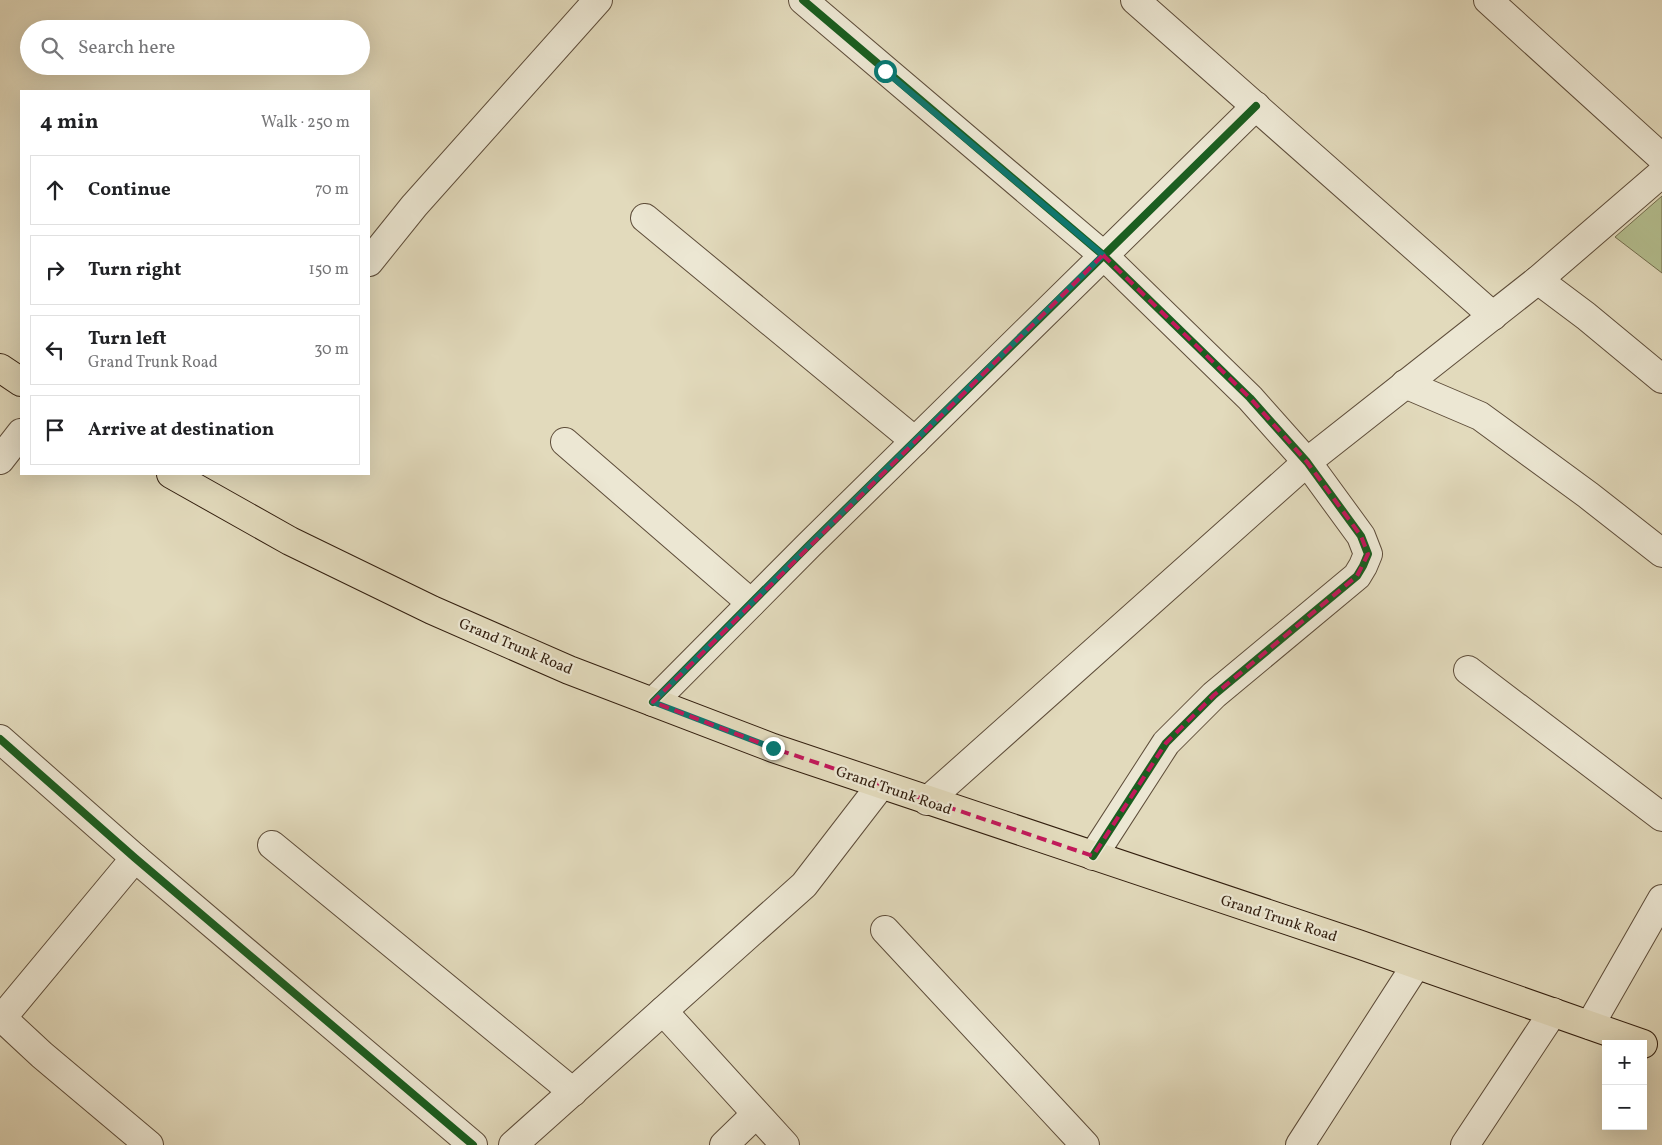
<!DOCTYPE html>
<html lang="en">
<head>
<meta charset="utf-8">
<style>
	:root { --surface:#fff; --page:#f6f6f6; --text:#202124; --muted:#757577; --line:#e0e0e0 }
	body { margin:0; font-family:Vollkorn,serif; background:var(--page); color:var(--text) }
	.controls { position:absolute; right:15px; bottom:15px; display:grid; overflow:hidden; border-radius:0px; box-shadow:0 5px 20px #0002 }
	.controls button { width:45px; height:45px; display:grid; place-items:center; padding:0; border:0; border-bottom:1px solid var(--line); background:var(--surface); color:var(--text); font:25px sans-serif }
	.stop { position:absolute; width:15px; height:15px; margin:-11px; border:4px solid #0f766e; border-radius:50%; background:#fff }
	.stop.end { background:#0f766e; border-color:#fff; box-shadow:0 1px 5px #0008 }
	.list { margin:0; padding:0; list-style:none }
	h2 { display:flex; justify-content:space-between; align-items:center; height:65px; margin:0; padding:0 20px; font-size:21px }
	h2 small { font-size:16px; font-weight:400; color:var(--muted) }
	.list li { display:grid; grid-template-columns:32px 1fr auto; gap:15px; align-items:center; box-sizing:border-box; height:70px; margin:0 10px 10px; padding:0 10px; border:1px solid var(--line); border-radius:0px }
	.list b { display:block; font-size:19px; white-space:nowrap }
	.list p { margin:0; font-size:16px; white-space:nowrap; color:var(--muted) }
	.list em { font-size:16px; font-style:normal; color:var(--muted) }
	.icon { flex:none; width:28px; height:28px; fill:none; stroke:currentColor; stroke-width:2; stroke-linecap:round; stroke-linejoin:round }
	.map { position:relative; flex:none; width:1662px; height:1145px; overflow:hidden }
	.search { position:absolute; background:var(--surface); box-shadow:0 5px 20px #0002; left:20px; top:20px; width:350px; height:55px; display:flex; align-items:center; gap:12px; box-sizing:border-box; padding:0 18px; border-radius:28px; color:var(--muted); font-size:19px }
	.panel { position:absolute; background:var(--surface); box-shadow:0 5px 20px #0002; left:20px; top:90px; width:350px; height:385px; border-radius:0px }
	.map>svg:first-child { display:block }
	.green { fill:#b4bf90; stroke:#736e4f }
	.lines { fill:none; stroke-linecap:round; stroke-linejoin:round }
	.minor-casing { stroke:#5e4d3a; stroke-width:30 }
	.primary-casing { stroke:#321e0e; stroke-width:30 }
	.minor { stroke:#ece7d3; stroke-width:28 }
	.primary { stroke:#e2dabc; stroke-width:28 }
	.cycleway-casing { stroke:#ece7d3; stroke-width:11 }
	.cycleway { stroke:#1b5e20; stroke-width:8 }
	.route { stroke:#0f766e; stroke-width:6 }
	.marked { fill:none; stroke:#c2185b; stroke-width:4; stroke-dasharray:10 6; stroke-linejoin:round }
	.labels { text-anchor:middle; stroke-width:4.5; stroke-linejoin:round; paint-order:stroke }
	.street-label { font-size:15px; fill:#321e0e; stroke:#ece7d3 }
</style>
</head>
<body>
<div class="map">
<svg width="1662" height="1145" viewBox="0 0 1662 1145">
	<rect width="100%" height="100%" fill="#e2dabc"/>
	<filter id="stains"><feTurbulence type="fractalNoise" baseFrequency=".004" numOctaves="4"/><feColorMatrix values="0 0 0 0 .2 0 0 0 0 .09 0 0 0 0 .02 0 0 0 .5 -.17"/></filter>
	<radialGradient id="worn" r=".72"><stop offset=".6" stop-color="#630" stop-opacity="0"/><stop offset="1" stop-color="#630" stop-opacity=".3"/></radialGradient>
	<!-- green -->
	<path class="green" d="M 1662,196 L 1662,273 L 1615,237 Z"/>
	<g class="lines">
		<defs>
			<g id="minor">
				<path d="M 803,0 L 1103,255 L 1250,398 L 1307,462 L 1361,536 L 1368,554 L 1363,566 L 1357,576 L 1214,695 L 1166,743 L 1093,856"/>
				<path d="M 1135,0 L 1493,316"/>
				<path d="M 1488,0 L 1662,158"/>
				<path d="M 645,218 L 915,441"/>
				<path d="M 369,262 L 414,206 L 598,0"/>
				<path d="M 1538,280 L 1586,316 L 1662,379"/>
				<path d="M 1405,384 L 1480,416 L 1588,495 L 1662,553"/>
				<path d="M 565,442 L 751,603"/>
				<path d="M 0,460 L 21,433"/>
				<path d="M 1468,670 L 1662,817"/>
				<path d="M 653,702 L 809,545 L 1256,106"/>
				<path d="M 0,739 L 135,858 L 473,1145"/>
				<path d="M 927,801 L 1307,462 L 1538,280 L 1662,173"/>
				<path d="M 272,845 L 573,1092"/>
				<path d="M 885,930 L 1085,1145"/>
				<path d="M 663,1011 L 785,1145"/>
				<path d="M 0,1016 L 42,1055 L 149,1145"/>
				<path d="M 2,1018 L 135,858"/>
				<path d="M 1590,1025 L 1662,899"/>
				<path d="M 513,1145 L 804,885 L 881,785"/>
				<path d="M 724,1145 L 756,1114"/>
				<path d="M 1300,1145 L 1416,965"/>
				<path d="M 1465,1145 L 1553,1012"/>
			</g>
			<g id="primary">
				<path d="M 0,368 L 21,382"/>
				<path d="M 171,474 L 290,541 L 432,610 L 569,670 L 773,748 L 1358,944 L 1643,1044"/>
			</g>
		</defs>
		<!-- minor casing -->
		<use href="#minor" class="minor-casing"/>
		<!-- primary casing -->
		<use href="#primary" class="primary-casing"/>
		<!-- minor -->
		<use href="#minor" class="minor"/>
		<!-- primary -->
		<use href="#primary" class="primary"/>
		<defs>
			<g id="cycleway">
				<path d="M 803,0 L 1103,255 L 1250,398 L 1307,462 L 1361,536 L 1368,554 L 1363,566 L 1357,576 L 1214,695 L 1166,743 L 1093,856"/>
				<path d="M 653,702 L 809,545 L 1256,106"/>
				<path d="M 0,739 L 135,858 L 473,1145"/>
			</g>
		</defs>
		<!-- cycleway casing -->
		<use href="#cycleway" class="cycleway-casing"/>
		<!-- cycleway -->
		<use href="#cycleway" class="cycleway"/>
	</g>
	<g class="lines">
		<!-- route -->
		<path class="route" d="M 773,748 L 653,702 L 809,545 L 1103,255 L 885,71"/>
	</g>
	<!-- marked area -->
	<path class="marked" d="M 1103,255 L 1250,398 L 1307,462 L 1361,536 L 1368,554 L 1357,576 L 1214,695 L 1166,743 L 1093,856 L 773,748 L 653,702 Z"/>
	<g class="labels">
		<!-- street labels -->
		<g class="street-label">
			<text transform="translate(516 646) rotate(23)" y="5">Grand Trunk Road</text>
			<text transform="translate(894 790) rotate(19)" y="5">Grand Trunk Road</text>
			<text transform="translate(1279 918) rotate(18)" y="5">Grand Trunk Road</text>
		</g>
	</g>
	<rect width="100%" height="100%" filter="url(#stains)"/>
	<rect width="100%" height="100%" fill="url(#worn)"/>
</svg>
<div class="controls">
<button>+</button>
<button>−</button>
</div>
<div class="stop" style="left:885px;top:71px"></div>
<div class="stop end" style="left:773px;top:748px"></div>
<div class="search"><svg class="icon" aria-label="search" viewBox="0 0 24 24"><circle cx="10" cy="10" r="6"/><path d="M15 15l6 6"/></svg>Search here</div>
<section class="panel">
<h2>4 min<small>Walk · 250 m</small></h2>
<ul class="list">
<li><svg class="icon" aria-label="ahead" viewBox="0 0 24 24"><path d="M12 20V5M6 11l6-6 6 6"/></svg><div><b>Continue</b></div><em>70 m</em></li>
<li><svg class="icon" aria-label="right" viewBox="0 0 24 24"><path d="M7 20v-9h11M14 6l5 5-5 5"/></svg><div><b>Turn right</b></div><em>150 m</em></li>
<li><svg class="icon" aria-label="left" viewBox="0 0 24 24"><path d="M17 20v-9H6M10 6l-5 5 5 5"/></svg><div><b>Turn left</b><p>Grand Trunk Road</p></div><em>30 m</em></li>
<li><svg class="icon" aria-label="arrive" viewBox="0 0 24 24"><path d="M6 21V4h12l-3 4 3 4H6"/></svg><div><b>Arrive at destination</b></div></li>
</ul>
</section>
</div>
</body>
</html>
